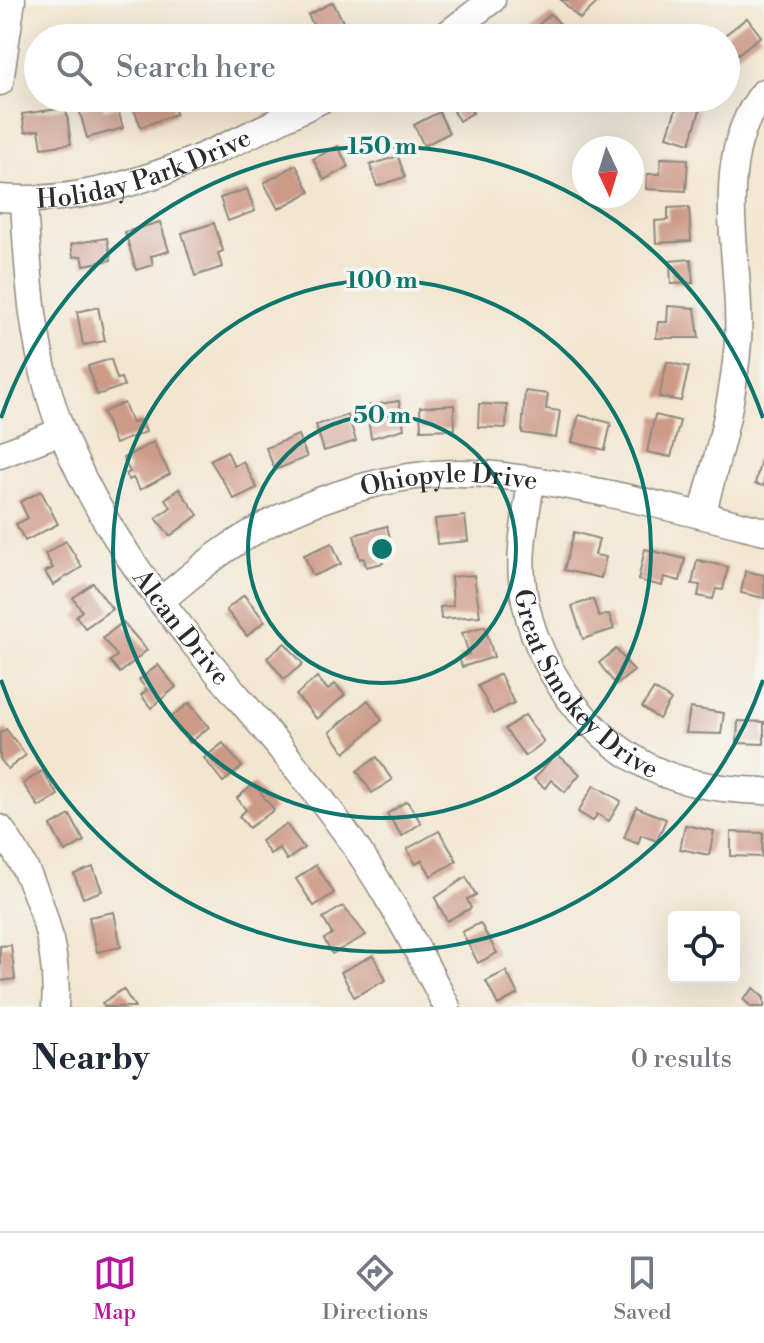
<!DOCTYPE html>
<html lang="en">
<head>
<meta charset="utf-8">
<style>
	:root { --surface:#fff; --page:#f6f6f7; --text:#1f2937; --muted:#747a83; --line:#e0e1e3; --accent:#b5179e }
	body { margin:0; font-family:"Libre Bodoni",serif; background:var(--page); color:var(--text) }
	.controls { position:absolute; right:24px; bottom:24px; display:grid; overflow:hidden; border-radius:8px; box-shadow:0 8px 32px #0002 }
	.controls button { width:72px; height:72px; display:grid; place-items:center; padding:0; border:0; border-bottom:2px solid var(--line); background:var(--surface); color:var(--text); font:40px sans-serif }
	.compass { position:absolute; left:572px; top:136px; width:72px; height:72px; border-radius:50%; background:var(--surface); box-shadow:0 8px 32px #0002; rotate:176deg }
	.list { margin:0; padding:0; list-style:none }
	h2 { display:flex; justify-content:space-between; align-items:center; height:104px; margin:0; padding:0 32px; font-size:34px }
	h2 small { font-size:26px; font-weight:400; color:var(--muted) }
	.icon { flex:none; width:44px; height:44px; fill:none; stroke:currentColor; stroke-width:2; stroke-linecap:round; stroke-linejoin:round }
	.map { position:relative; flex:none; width:764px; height:1007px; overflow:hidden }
	.search { position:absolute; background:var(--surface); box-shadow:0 8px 32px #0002; left:24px; right:24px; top:24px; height:88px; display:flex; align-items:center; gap:20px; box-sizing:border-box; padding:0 28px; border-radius:44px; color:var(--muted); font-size:30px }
	.sheet { height:224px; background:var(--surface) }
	nav { display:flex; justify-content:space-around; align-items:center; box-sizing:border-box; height:112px; border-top:2px solid var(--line); background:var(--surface); font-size:22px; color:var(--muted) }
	nav a { display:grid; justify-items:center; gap:4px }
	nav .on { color:var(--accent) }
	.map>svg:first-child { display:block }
	.building { fill:#cd9a88 }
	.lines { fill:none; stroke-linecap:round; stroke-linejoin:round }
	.minor-casing { stroke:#8e887e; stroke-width:29 }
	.minor { stroke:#fff; stroke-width:26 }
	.ring { fill:none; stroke:#0f766e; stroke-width:4 }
	.labels { text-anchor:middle; stroke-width:7; stroke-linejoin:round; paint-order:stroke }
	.street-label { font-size:26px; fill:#2b2b2b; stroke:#f6f6f2 }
	.centre { fill:#0f766e; stroke:#f6f6f2; stroke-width:4 }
	.ring-label { font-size:24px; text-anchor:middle; font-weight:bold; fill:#0f766e; stroke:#f6f6f2; stroke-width:7; stroke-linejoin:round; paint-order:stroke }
</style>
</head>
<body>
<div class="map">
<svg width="764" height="1007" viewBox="0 0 764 1007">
	<rect width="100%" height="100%" fill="#f6f6f2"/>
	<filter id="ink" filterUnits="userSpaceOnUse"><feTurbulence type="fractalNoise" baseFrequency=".0125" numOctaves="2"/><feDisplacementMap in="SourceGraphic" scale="16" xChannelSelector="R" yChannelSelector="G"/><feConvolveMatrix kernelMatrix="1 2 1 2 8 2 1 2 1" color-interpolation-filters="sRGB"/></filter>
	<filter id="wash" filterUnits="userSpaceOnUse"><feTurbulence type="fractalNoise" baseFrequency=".006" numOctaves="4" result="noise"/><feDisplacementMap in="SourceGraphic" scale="32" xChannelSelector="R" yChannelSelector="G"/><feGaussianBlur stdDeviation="1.8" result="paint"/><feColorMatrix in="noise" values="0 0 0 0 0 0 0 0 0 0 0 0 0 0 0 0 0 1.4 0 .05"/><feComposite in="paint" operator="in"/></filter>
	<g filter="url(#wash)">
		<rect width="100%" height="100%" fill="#f2e6d0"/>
		<g id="blocks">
			<!-- building -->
			<g class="building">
				<path d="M 561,0 L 600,0 L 580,19 Z"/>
				<path d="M 333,2 L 344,24 L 319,36 L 308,15 Z"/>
				<path d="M 551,14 L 569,34 L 564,38 L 523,38 Z"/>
				<path d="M 747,18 L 761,36 L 734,57 L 726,46 L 726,38 L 721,38 Z"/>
				<path d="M 141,98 L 170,98 L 176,114 L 141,127 L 131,102 Z"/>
				<path d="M 446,98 L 486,98 L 469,107 L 473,113 L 459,121 Z"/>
				<path d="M 102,103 L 104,110 L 117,106 L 123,128 L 87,138 L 79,109 Z"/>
				<path d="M 678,103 L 700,110 L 690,143 L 667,136 Z"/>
				<path d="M 66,108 L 71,144 L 42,148 L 39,130 L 25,132 L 22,114 Z"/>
				<path d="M 439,112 L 449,133 L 424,146 L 414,125 Z"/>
				<path d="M 338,146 L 348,167 L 324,180 L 313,159 Z"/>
				<path d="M 398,156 L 405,177 L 377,186 L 370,165 Z"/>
				<path d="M 661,158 L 688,159 L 686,191 L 646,189 L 647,174 L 660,174 Z"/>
				<path d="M 296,165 L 310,192 L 278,209 L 264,183 Z"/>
				<path d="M 247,189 L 255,211 L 228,221 L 220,198 Z"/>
				<path d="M 689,207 L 691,241 L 656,243 L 655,221 L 668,220 L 668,208 Z"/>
				<path d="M 160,222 L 169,251 L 151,256 L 153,265 L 136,270 L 125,232 Z"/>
				<path d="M 214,223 L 223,251 L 218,253 L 222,267 L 195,276 L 182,233 Z"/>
				<path d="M 107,238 L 111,260 L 84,265 L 82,256 L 73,257 L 71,244 Z"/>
				<path d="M 691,259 L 693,283 L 671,284 L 670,261 Z"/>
				<path d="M 668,306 L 695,308 L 699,338 L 656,338 L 658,322 L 667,322 Z"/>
				<path d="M 98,307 L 105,341 L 83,345 L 77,312 Z"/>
				<path d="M 111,359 L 117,379 L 121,378 L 124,386 L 97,395 L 88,366 Z"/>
				<path d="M 667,362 L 689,367 L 681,401 L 659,397 Z"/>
				<path d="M 525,391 L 548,394 L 546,409 L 560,411 L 556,438 L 522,433 Z"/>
				<path d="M 399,401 L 404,429 L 371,438 L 366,406 Z"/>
				<path d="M 124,403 L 132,423 L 141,420 L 146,432 L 115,444 L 103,412 Z"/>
				<path d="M 479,404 L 507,405 L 506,428 L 478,427 Z"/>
				<path d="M 454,405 L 455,429 L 421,430 L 420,407 Z"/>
				<path d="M 348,415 L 356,441 L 324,451 L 316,425 Z"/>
				<path d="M 579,415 L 611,423 L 605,450 L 572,442 Z"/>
				<path d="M 655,415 L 680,421 L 671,457 L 647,452 Z"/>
				<path d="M 298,435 L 307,457 L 275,470 L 266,448 Z"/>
				<path d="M 153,442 L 170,474 L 140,490 L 133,478 L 129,480 L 126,474 L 130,472 L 123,458 Z"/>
				<path d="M 227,451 L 234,466 L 243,461 L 257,488 L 234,499 L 210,460 Z"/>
				<path d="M 763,451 L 764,451 L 764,486 L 755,484 Z"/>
				<path d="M 179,489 L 198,515 L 170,536 L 156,518 L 171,507 L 165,499 Z"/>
				<path d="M 41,491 L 58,524 L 25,541 L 16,524 L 28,518 L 20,502 Z"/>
				<path d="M 465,516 L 468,541 L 437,544 L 435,519 Z"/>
				<path d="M 387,526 L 393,550 L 380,553 L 383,563 L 366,567 L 364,558 L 360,559 L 354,535 Z"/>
				<path d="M 574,532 L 599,539 L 595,555 L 606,557 L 601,578 L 564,570 Z"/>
				<path d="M 66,541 L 82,567 L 53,585 L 45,572 L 53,568 L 45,554 Z"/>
				<path d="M 332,543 L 341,564 L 313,576 L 304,555 Z"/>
				<path d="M 645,549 L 685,559 L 680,581 L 664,577 L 662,586 L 638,580 Z"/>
				<path d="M 697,560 L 728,567 L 723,590 L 716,589 L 713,599 L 698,596 L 700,585 L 692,584 Z"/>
				<path d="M 745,571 L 764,575 L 764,598 L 741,593 Z"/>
				<path d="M 474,575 L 480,616 L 441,619 L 440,607 L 453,606 L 451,577 Z"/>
				<path d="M 93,583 L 112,609 L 85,628 L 76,616 L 82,611 L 73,598 Z"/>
				<path d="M 244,595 L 265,621 L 247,636 L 226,610 Z"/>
				<path d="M 593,599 L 599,617 L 609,614 L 614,629 L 583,639 L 572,606 Z"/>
				<path d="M 123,622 L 147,650 L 120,673 L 110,661 L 117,656 L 103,638 Z"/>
				<path d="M 485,626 L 494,657 L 462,667 L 459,657 L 469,654 L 462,633 Z"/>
				<path d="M 285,643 L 303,664 L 284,679 L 267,658 Z"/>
				<path d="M 616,649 L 634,671 L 616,685 L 599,663 Z"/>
				<path d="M 158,665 L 176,687 L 151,708 L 141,695 L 147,690 L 139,680 Z"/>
				<path d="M 500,674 L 514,703 L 493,714 L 478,686 Z"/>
				<path d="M 317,677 L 328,690 L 335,684 L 345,695 L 317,719 L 296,695 Z"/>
				<path d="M 654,689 L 671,700 L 659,719 L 642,707 Z"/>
				<path d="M 368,700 L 382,720 L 345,753 L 330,732 Z"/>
				<path d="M 189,703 L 209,727 L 190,743 L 170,718 Z"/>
				<path d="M 690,708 L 724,713 L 721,734 L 686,733 Z"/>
				<path d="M 525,715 L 544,742 L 525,756 L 505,729 Z"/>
				<path d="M 738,721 L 764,722 L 764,744 L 737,743 Z"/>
				<path d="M 6,729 L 26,755 L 8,769 L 0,759 L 0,733 Z"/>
				<path d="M 223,743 L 242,767 L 223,782 L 204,758 Z"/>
				<path d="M 556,753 L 580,774 L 565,792 L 551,780 L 545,788 L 534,779 Z"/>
				<path d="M 377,757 L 392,780 L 372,793 L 357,771 Z"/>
				<path d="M 42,771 L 58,795 L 39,807 L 23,784 Z"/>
				<path d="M 254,784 L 274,810 L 249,828 L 239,816 L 246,810 L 237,798 Z"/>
				<path d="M 594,785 L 621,801 L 609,821 L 597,814 L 593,821 L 578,812 Z"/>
				<path d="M 407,801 L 421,823 L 402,836 L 387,814 Z"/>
				<path d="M 636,807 L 666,819 L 657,841 L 641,835 L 638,844 L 624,838 Z"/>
				<path d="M 70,815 L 84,841 L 65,852 L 51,826 Z"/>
				<path d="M 286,824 L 304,848 L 287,860 L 279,848 L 270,854 L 261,841 Z"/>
				<path d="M 685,825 L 714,831 L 709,855 L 680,849 Z"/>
				<path d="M 439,831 L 457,861 L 431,876 L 422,860 L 416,864 L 407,849 Z"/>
				<path d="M 731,832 L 763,833 L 762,857 L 731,856 Z"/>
				<path d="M 316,865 L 334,893 L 314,906 L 296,879 Z"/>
				<path d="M 93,867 L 102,891 L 83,898 L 74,874 Z"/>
				<path d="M 466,877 L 476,895 L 467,899 L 471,908 L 447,921 L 435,898 Z"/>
				<path d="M 343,906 L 366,935 L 332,954 L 324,939 L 332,934 L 323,918 Z"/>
				<path d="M 114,912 L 121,947 L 97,952 L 89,917 Z"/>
				<path d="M 480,923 L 497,953 L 478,963 L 462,932 Z"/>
				<path d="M 11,945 L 15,979 L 0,981 L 0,946 Z"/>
				<path d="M 373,955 L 386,980 L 354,997 L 341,972 Z"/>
				<path d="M 506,971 L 518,994 L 498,1005 L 486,981 Z"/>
				<path d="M 754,988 L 764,998 L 764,1007 L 751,1007 L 743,999 Z"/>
				<path d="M 123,989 L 135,1007 L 105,1007 L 102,1003 Z"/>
			</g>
		</g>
	</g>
	<g filter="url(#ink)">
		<use href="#blocks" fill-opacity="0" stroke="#8e887e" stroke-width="2"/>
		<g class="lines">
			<defs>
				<g id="minor">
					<path d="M 442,38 L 492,0"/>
					<path d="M 0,82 L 12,0"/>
					<path id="s1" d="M 0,198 C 116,208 224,147 325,98"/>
					<path id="s2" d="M 24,200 C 28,280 33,357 62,432 C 120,580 240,689 333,815 C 378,875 413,940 447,1007"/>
					<path d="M 0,455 L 62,431"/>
					<path id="s3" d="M 531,481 C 527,513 519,546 522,579 C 529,653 575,724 640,762 C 676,784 723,790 764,791"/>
					<path d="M 702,515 C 717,458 734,401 738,341 C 743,260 708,161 764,92"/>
					<path id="s4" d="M 160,601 C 184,582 207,561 232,545 C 302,499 400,467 485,474 C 578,483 673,508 764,531"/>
					<path d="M 0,828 C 36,877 60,945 55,1007"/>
				</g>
			</defs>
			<!-- minor casing -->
			<use href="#minor" class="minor-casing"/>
			<!-- minor -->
			<use href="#minor" class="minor"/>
		</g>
	</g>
	<!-- distance rings -->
	<g class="ring">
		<circle cx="382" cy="549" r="134"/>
		<circle cx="382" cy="549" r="269"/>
		<path d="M763 680A403 403 0 0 1 1 680M1 418A403 403 0 0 1 763 418"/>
	</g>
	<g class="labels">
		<!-- street labels -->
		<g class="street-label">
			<text dy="9" stroke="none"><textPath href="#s1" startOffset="148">Holiday Park Drive</textPath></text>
			<text dy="9" stroke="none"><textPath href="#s4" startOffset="322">Ohiopyle Drive</textPath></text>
			<text dy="9" stroke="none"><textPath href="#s2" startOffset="466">Alcan Drive</textPath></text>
			<text dy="9" stroke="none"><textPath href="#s3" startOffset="226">Great Smokey Drive</textPath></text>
		</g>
	</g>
	<circle cx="382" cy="549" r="12" class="centre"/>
	<g class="ring-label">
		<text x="382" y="154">150 m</text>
		<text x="382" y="288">100 m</text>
		<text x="382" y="423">50 m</text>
	</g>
</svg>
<div class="controls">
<button><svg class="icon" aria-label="locate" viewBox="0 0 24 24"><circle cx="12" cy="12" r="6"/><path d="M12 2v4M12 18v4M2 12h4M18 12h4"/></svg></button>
</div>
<svg class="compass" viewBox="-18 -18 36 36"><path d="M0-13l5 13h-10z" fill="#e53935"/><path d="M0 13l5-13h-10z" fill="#747a83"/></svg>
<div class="search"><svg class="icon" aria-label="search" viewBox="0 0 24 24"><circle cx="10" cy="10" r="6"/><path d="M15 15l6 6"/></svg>Search here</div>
</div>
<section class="sheet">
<h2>Nearby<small>0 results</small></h2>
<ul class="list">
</ul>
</section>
<nav>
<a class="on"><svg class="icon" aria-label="map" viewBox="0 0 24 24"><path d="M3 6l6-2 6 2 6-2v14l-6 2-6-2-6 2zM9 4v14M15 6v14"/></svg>Map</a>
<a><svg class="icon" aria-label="directions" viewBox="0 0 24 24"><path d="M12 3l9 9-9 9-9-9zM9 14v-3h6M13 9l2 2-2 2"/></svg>Directions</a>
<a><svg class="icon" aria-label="saved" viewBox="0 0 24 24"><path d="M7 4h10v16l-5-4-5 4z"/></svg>Saved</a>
</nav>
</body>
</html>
